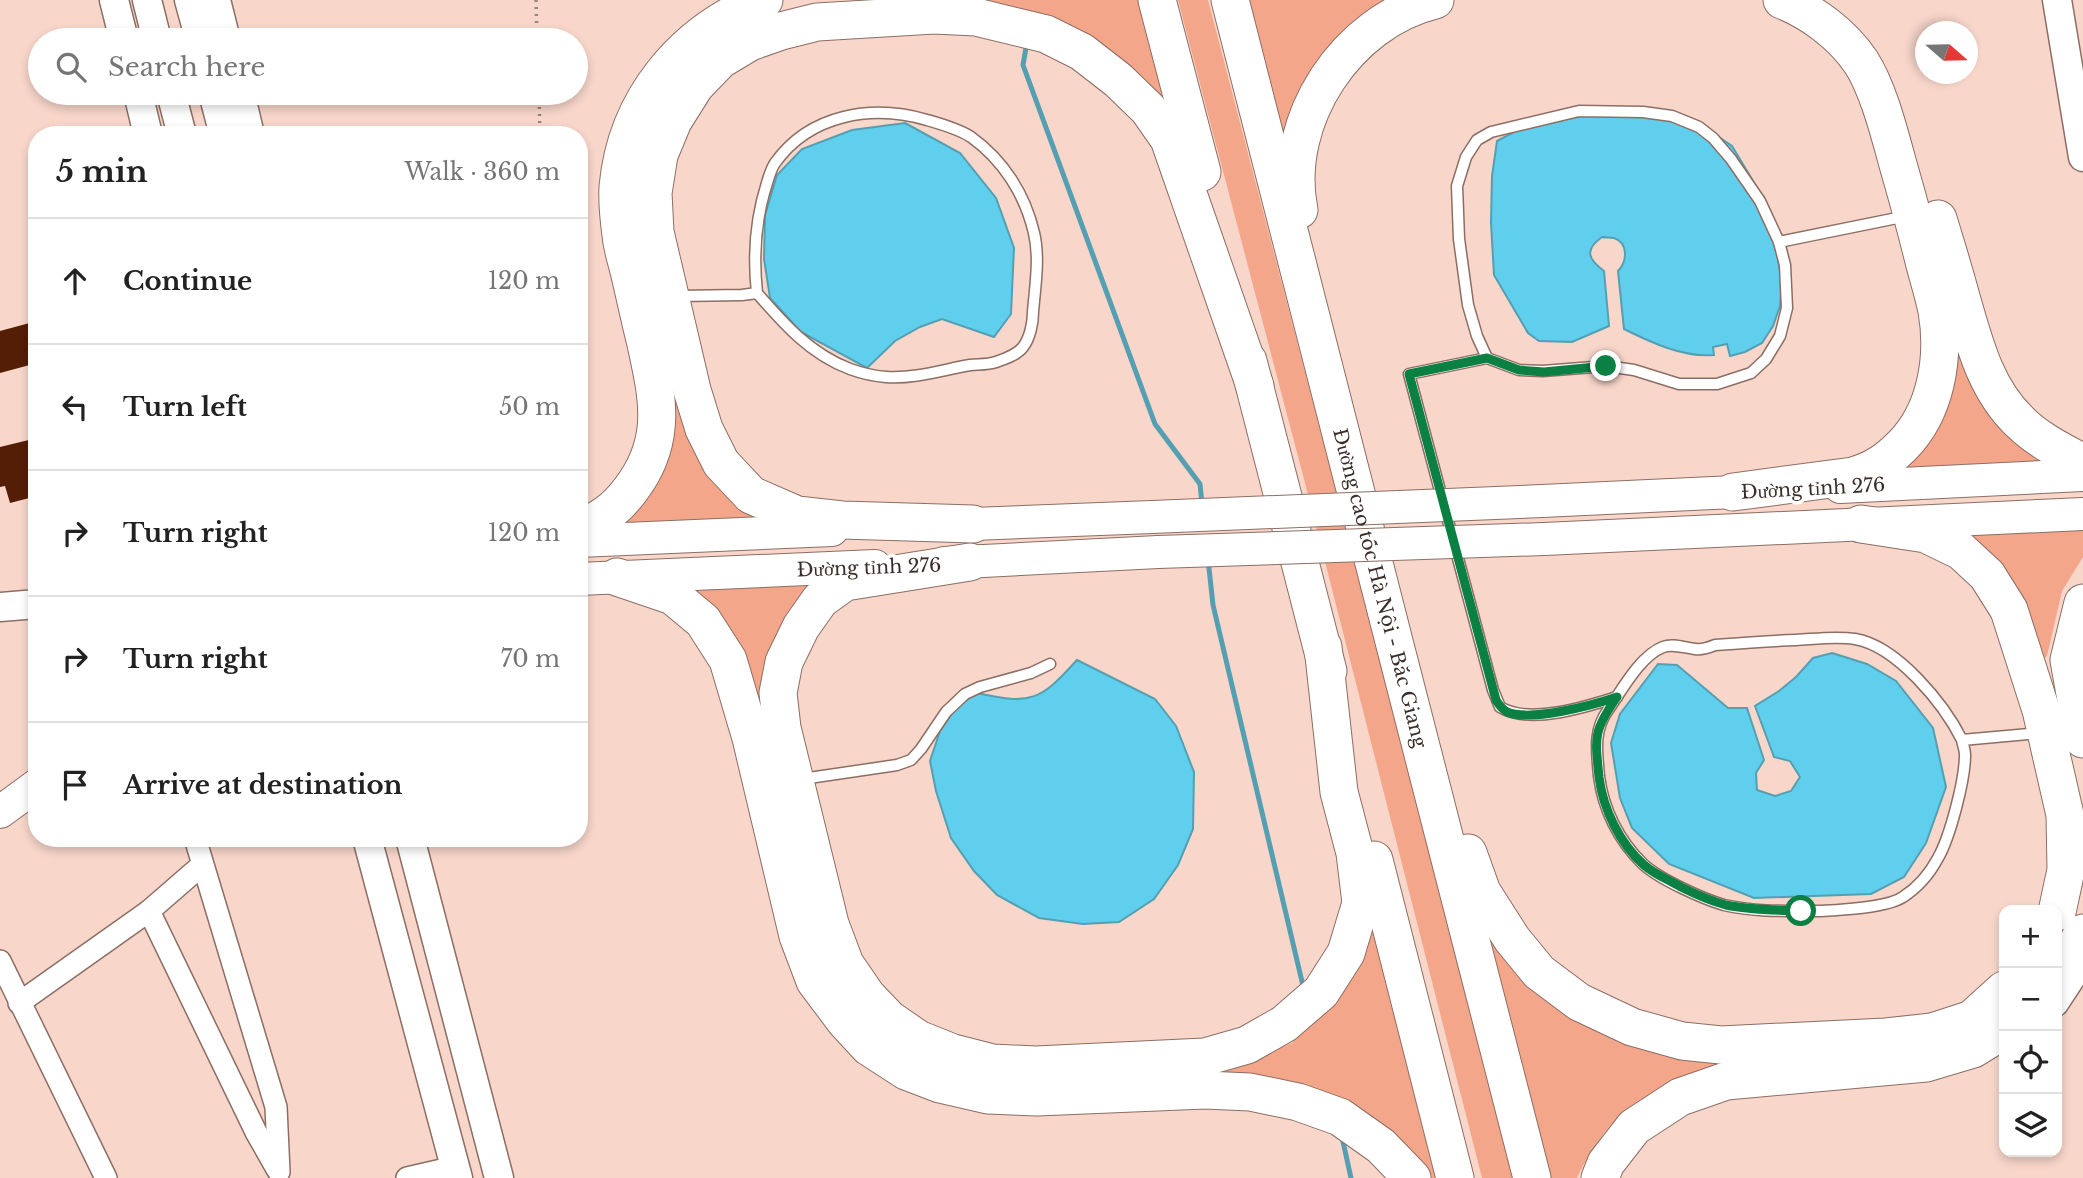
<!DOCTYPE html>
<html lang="en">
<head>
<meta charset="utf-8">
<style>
	:root { --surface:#fff; --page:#f2f2f2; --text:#222; --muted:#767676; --line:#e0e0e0 }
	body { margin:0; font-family:"Libre Baskerville",serif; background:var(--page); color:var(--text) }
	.controls { position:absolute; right:21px; bottom:21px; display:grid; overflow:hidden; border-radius:14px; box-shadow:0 4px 10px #0003 }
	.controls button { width:63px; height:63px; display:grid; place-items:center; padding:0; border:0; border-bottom:2px solid var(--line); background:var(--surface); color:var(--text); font:35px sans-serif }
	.compass { position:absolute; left:1915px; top:21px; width:63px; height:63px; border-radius:50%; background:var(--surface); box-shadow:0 4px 10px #0003; rotate:110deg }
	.stop { position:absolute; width:21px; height:21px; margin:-16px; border:5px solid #0b8043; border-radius:50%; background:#fff }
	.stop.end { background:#0b8043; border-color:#fff; box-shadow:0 2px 7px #0008 }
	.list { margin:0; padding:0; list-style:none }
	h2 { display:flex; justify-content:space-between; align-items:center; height:91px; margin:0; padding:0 28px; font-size:30px }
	h2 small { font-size:23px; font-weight:400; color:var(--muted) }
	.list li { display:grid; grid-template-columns:46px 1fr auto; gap:21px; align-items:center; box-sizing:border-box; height:126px; padding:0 28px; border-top:2px solid var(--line) }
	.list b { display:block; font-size:26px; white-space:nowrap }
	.list em { font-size:23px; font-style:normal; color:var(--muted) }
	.icon { flex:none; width:38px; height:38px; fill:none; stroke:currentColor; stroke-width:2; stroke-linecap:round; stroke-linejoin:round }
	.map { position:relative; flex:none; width:2083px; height:1178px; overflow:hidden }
	.search { position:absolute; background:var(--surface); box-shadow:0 4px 10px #0003; left:28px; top:28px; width:560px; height:77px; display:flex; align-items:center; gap:18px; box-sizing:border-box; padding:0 24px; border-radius:38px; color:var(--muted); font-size:26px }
	.panel { position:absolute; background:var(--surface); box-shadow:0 4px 10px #0003; left:28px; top:126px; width:560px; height:721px; border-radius:28px }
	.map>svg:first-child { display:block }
	.green { fill:#f4a68a }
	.water { fill:#60cfed; stroke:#559fb2; stroke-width:2 }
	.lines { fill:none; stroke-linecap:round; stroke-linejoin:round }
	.stream { stroke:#559fb2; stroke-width:5 }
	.building { fill:#541d06 }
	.lane-casing { stroke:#8c6e64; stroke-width:13 }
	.street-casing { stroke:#8c6e64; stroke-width:24 }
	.secondary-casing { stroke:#8c6e64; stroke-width:31 }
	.primary-casing { stroke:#8c6e64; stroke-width:34 }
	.highway-casing { stroke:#8c6e64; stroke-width:39 }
	.path { stroke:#9c847c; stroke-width:3.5; stroke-dasharray:2 5; stroke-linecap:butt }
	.lane { stroke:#fff; stroke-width:10 }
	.street { stroke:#fff; stroke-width:21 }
	.secondary { stroke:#fff; stroke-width:28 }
	.primary { stroke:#fff; stroke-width:32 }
	.highway { stroke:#fff; stroke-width:37 }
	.primary-bridge-casing { stroke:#8c6e64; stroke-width:34; stroke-linecap:butt }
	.primary-bridge { stroke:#fff; stroke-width:32 }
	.route { stroke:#0b8043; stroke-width:9 }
	.labels { text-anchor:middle; stroke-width:7; stroke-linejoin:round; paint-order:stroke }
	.street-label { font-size:19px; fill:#3b2e2a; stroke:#fff }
</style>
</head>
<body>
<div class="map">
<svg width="2083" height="1178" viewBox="0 0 2083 1178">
	<rect width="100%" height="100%" fill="#f8d6ca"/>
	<!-- green -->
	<g class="green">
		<path d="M 953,0 L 1149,0 L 1166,111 Z"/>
		<path d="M 1178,0 L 1208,0 L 1515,1178 L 1482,1178 L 1305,483 Z"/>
		<path d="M 1245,0 L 1406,0 L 1392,5 L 1288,167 Z"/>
		<path d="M 1948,298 L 2070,472 L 1880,481 L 1901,462 Z"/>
		<path d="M 670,384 L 772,522 L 617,530 Z"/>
		<path d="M 2083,521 L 2083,557 L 2062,591 L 2047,656 L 2041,661 L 2000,564 L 1963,528 Z"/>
		<path d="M 836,573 L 766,736 L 683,585 Z"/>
		<path d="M 1373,901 L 1446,1178 L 1430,1178 L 1425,1169 L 1202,1075 L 1251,1060 L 1292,1043 L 1335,1000 Z"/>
		<path d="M 1476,917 L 1501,944 L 1724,1061 C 1689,1075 1653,1089 1623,1113 C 1606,1126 1586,1158 1577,1178 L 1542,1178 Z"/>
	</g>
	<!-- water -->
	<g class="water">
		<path d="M 1579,114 L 1643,114 L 1695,121 L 1732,146 L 1765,201 L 1776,247 L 1782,283 L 1780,306 L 1773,326 L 1762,343 L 1745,352 L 1730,356 L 1727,344 L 1713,347 L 1714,355 C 1684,358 1650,342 1624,329 L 1618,271 C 1627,262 1629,243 1614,238 C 1610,237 1606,238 1602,237 C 1584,250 1588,259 1604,271 L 1609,326 L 1572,342 L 1539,341 L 1528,333 L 1494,275 L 1491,223 L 1492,176 L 1497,141 L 1527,125 Z"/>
		<path d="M 905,123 L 960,153 L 996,198 L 1014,248 L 1011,314 L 994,337 L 942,319 L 920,327 L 895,341 L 867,368 L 801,332 L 770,298 L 764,259 L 765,215 L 777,175 L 802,149 L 852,130 Z"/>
		<path d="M 1832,653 L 1867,664 L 1896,681 L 1933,728 L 1946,787 L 1926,843 L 1904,877 L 1871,894 L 1754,898 L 1669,864 L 1632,828 L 1620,798 L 1611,743 L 1620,714 L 1658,664 L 1677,665 L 1728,708 L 1747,708 L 1764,760 L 1756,773 L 1757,790 L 1775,796 L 1791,791 L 1800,777 L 1790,761 L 1774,757 L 1755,706 L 1779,691 L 1796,677 L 1813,658 Z"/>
		<path d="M 1077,660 L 1155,699 L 1176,726 L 1194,772 L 1193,829 L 1178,865 L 1154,899 L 1119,922 L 1083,924 L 1039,918 L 997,895 L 974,871 L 951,838 L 936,791 L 930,761 L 940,731 L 957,706 L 977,693 C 1031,705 1040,701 1077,660 Z"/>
	</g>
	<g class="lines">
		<!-- stream -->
		<g class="stream">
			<path d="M 1027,42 L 1023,65 L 1155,424 L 1200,484 L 1202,504"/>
			<path d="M 1208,559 L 1213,605 L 1304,990"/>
			<path d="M 1342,1137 L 1351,1178"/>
		</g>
	</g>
	<!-- building -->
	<g class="building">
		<path d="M 37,321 L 37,363 L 0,373 L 0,331 Z"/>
		<path d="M 37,438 L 37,496 L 10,503 L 5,486 L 0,487 L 0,447 Z"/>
	</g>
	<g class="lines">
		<defs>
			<g id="lane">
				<path d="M 1779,242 L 1907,216"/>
				<path d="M 677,296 L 742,295 L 757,293 C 784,324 810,354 850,369 C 861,373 873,376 886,377 C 914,379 942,370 970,365 C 978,364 987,365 996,362 C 1005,359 1017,355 1023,347 C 1030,338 1033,323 1033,312 C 1035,287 1040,258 1034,233 C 1025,194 1003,160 971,137 C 959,129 941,124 927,120 C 872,104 810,114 775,163 C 771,169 769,176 767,183 C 756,217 753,256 757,293"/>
				<path d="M 1487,358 L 1477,336 L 1468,305 L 1459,239 L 1457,186 L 1466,157 L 1477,140 L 1491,132 L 1579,111 L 1643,112 L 1672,116 L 1699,127 L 1713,138 L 1731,159 L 1760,201 L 1779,242 L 1785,265 L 1787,308 L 1780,336 L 1766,359 L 1751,373 L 1717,384 L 1679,384 L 1634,370 L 1606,366 L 1543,371 L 1519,370 L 1487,358 L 1409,374 L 1493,690 L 1500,707 C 1529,725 1586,707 1617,697"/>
				<path d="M 1962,740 C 1963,745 1965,750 1965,755 C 1965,780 1950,837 1938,858 C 1930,873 1917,888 1903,897 C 1887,908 1840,910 1819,911 C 1788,911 1755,912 1724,905 C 1703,899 1659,879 1643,864 C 1619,841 1603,809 1599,776 C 1597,752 1593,731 1608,710 C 1622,690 1640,656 1663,647 C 1673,643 1685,648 1695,649 C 1702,650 1708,648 1715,645 C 1742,643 1769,641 1796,640 C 1815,639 1836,636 1855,639 C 1897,646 1944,704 1962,740 L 2040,733"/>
				<path d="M 802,779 L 897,765 L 911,760 L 921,749 L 946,712 L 965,694 L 980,687 L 1031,673 L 1050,664"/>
			</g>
			<g id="street">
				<path d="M 195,838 L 276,1107 L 279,1172"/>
				<path d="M 149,911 L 256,1132 L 277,1169"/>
				<path d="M 0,961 L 106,1178"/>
				<path d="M 19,1003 L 149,911 L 202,865"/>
				<path d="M 2057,1005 L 2078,973"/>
				<path d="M 407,1178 L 455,1167"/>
			</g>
			<g id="secondary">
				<path d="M 114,0 L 124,40"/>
				<path d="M 147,0 L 157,40"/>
				<path d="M 189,0 L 200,40"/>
				<path d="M 216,0 L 226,40"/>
				<path d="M 2057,0 L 2083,157"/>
				<path d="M 138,93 L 148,135"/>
				<path d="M 171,93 L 182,135"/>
				<path d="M 213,93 L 224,135"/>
				<path d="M 240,93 L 250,135"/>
				<path d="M 0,607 L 37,604"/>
				<path d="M 367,838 L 458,1178"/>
				<path d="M 410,838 L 499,1178"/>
			</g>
			<g id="primary">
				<path d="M 1840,487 L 2083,475"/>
				<path d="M 1542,501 L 1756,491"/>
				<path d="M 947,525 L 1152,517"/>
				<path d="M 1544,539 L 2083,514"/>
				<path d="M 579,541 L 832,530"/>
				<path d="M 944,563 L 1158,552"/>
				<path d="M 579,579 L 875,566"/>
				<path d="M 0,812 L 37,785"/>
			</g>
			<g id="highway">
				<path d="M 1157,0 L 1202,172"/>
				<path id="s1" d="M 1230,0 C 1331,392 1430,786 1532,1178"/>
				<path d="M 1299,210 C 1281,120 1347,21 1435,0"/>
				<path d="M 1938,219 C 1946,245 1954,271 1961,297 C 1974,342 1985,389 2020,422 C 2038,440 2061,451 2083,463"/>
				<path d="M 1248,361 L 1328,671"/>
				<path d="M 1733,492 L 1853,476 C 1874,470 1887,461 1902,446 C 1936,412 1945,358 1937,311 C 1934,296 1929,280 1925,265 C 1918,237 1911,210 1903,182 C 1892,145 1881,93 1861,62 C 1842,34 1812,12 1782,0"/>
				<path d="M 973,524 L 842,520 L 797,515 L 751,495 L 721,463 L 704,429 L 692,390 L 655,232 L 653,193 L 659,155 L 673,121 L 695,86 L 720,60 L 750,42 L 781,31 L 817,22 L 934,15 L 976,17 L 1046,34 L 1082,52 L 1118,80 L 1148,109 L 1169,139 L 1255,386"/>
				<path d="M 1861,524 L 1926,534 L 1961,551 L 1987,575 L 2009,610 L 2041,710 L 2065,815 L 2066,870 L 2057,912"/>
				<path d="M 579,529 C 605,518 620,506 636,482 C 667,436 657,395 646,344 C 640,320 635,296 629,271 C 626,259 622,247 621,235 C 619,220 617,202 618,187 C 626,99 684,31 764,0"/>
				<path d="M 970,562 L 845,582 L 820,600 L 801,627 L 784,662 L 778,693 L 782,728 L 830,924 L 845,964 L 867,996 L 889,1019 L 918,1039 L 953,1053 L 992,1063 L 1036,1065 L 1205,1057 L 1247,1045 L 1284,1024 L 1321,992 L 1346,953 L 1361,903 L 1355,853 L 1339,792 L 1323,647"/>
				<path d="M 617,577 L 673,596 L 703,621 L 728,660 L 751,738 L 798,936 L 815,981 L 845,1021 L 869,1047 L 906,1071 L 940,1084 L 988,1095 L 1037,1097 L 1205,1090 L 1250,1092 L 1298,1102 L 1340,1117 L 1381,1146 L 1412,1178"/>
				<path d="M 2083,603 L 2069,660 L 2083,739"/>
				<path d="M 1468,853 L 1482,892 L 1512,939 L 1539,972 L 1579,1002 L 1632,1027 L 1682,1041 L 1721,1045 L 1886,1037 L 1932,1032 L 1972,1019 L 2004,990"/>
				<path d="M 1374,860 L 1455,1178"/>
				<path d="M 2057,979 L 2083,933"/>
				<path d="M 1600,1178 L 1606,1163 L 1634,1127 L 1680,1097 L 1726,1081 L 1926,1063 L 1973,1049 L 2004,1030"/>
			</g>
		</defs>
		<!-- lane casing -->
		<use href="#lane" class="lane-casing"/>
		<!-- street casing -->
		<use href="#street" class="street-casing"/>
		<!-- secondary casing -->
		<use href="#secondary" class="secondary-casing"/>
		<!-- primary casing -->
		<use href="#primary" class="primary-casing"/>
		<!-- highway casing -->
		<use href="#highway" class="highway-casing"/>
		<!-- path -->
		<g class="path">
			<path d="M 536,0 L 537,40"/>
			<path d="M 539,93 L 540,135"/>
		</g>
		<!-- lane -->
		<use href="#lane" class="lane"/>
		<!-- street -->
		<use href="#street" class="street"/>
		<!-- secondary -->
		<use href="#secondary" class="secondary"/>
		<!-- primary -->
		<use href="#primary" class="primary"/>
		<!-- highway -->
		<use href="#highway" class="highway"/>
		<defs>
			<g id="primary-bridge">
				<path d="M 1152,517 L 1542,501"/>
				<path d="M 1158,552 L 1544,539"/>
			</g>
		</defs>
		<!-- primary-bridge casing -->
		<use href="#primary-bridge" class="primary-bridge-casing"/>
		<!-- primary-bridge -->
		<use href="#primary-bridge" class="primary-bridge"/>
	</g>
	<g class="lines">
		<!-- route -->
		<path class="route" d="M 1606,366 L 1544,372 L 1519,370 L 1487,358 L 1409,374 L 1496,700 C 1499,705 1502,709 1507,712 C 1531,722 1593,705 1617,697 C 1593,731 1595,737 1599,777 C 1603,809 1620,844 1644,865 C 1654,874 1669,880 1681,887 C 1695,894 1711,901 1726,905 C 1751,910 1775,910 1801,911"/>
	</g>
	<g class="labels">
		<!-- street labels -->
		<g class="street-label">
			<text transform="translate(1813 488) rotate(-3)" y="7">Đường tỉnh 276</text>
			<text transform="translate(869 567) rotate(-2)" y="7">Đường tỉnh 276</text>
			<text dy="7" stroke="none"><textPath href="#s1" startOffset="607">Đường cao tốc Hà Nội - Bắc Giang</textPath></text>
		</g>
	</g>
</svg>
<div class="controls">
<button>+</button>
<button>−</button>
<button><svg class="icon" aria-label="locate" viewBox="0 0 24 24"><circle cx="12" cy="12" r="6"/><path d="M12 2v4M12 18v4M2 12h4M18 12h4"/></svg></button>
<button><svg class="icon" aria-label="layers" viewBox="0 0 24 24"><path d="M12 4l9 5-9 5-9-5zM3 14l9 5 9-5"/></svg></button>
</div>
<svg class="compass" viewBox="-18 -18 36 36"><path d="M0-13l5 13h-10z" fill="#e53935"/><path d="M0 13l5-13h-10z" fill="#767676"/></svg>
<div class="stop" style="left:1801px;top:911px"></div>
<div class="stop end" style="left:1606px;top:366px"></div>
<div class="search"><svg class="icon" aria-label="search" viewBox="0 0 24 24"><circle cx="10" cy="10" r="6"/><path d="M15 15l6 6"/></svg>Search here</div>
<section class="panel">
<h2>5 min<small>Walk · 360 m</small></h2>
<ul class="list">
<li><svg class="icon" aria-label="ahead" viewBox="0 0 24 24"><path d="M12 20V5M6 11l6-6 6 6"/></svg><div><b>Continue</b></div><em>120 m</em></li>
<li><svg class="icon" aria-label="left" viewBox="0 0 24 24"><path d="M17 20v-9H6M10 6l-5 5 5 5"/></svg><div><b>Turn left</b></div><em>50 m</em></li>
<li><svg class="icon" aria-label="right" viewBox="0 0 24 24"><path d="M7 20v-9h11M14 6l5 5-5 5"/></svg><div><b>Turn right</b></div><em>120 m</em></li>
<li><svg class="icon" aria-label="right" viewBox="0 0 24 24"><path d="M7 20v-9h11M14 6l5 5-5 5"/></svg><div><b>Turn right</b></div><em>70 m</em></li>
<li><svg class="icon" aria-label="arrive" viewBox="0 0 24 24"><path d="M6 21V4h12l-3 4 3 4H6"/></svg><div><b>Arrive at destination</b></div></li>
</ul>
</section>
</div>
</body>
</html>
